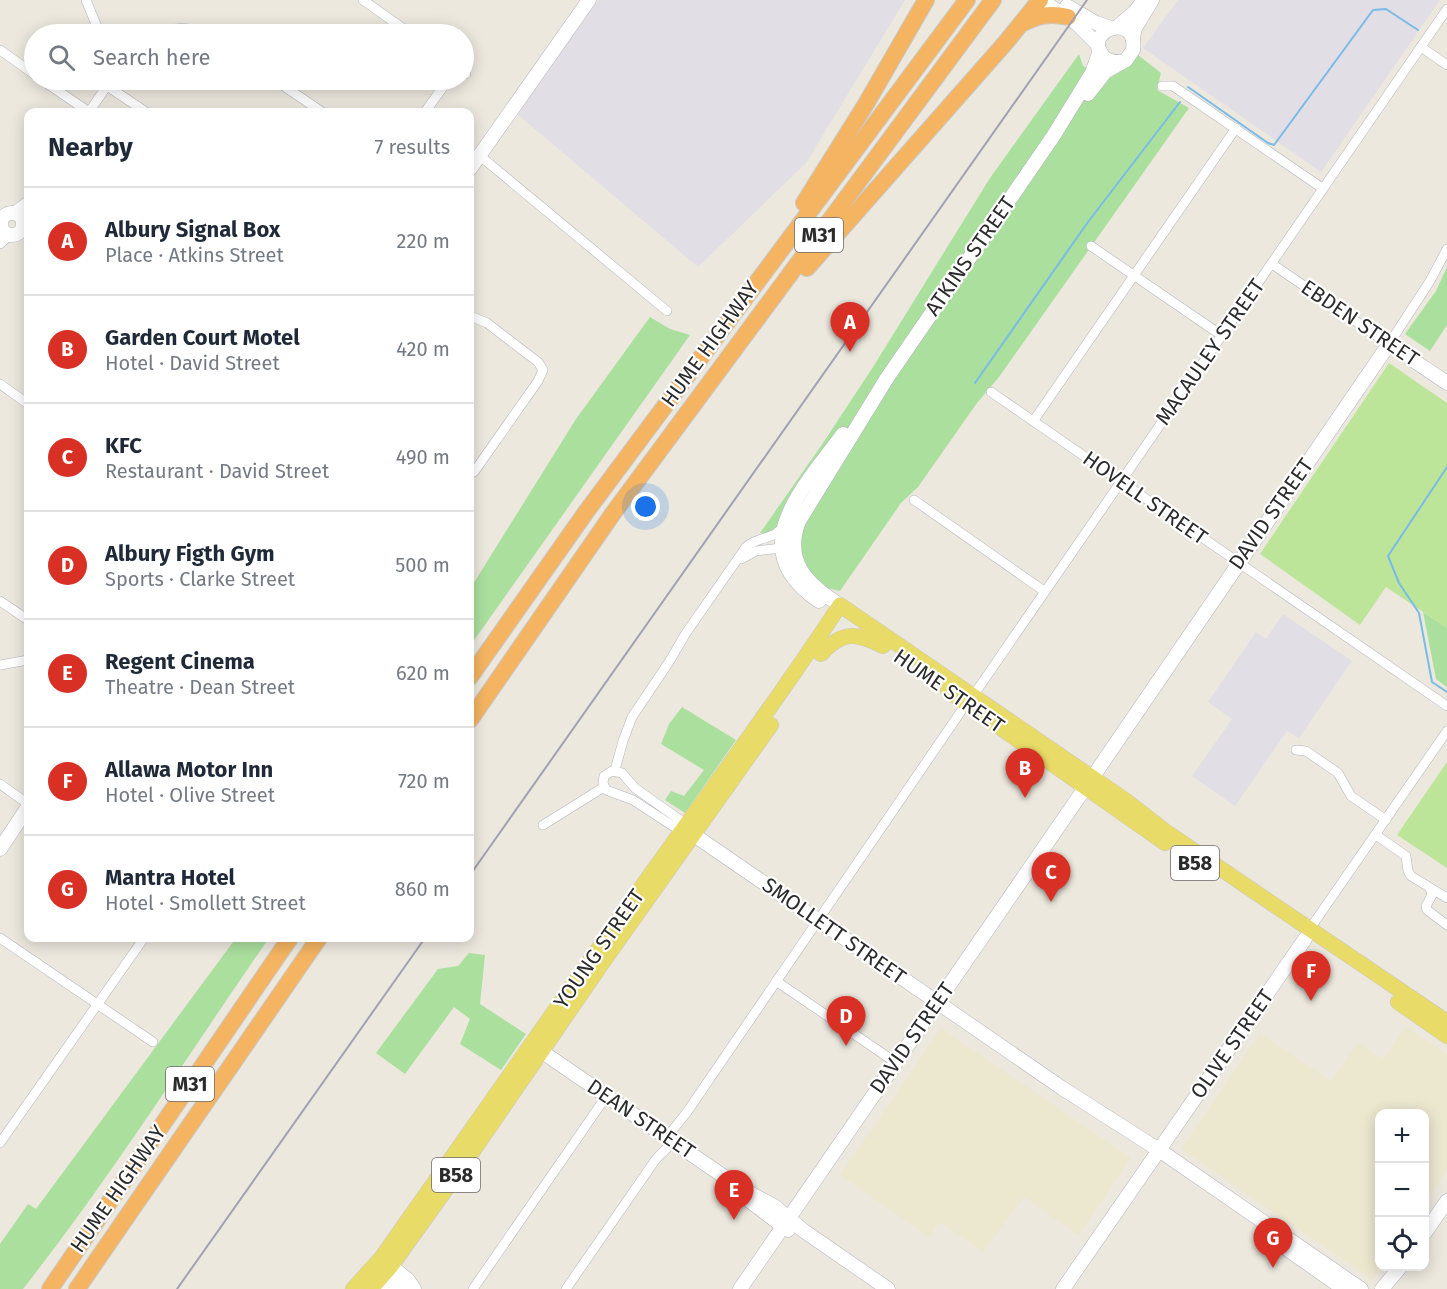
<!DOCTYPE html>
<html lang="en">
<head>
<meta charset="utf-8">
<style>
	:root { --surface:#fff; --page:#f2f2f3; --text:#1f2937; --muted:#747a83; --line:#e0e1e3; --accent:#d93025 }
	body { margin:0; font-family:"Fira Sans",sans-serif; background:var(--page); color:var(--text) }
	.controls { position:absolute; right:18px; bottom:18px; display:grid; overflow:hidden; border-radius:12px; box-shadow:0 3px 15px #0003 }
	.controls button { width:54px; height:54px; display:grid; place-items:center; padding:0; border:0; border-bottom:2px solid var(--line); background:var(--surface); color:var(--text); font:30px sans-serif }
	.you { position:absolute; left:646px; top:507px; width:21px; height:21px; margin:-15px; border:4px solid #fff; border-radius:50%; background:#1a73e8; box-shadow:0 0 0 9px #1a73e833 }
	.badge { display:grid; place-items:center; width:39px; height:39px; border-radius:50%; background:var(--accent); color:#fff; font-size:20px; font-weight:700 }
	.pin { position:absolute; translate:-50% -50px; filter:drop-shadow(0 2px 3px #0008) }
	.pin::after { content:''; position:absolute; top:32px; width:21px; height:18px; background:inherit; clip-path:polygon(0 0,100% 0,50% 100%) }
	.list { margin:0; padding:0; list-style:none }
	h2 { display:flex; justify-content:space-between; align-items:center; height:78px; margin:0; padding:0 24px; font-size:26px }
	h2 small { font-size:20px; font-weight:400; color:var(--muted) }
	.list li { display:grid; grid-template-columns:39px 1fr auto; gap:18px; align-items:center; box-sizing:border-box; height:108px; padding:0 24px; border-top:2px solid var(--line) }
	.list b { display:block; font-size:22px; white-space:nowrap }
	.list p { margin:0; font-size:20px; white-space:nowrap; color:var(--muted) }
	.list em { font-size:20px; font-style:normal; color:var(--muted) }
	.icon { flex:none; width:33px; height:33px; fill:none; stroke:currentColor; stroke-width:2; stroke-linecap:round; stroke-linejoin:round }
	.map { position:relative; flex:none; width:1447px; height:1289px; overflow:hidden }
	.search { position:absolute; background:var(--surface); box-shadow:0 3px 15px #0003; left:24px; top:24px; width:450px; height:66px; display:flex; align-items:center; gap:15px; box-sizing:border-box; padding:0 21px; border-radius:33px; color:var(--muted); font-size:22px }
	.panel { position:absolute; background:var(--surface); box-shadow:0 3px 15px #0003; left:24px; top:108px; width:450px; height:834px; border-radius:12px }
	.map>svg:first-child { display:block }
	.industrial { fill:#e1dee5 }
	.education { fill:#ece7cf }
	.green { fill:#abdf9e }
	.pitch { fill:#bce59a }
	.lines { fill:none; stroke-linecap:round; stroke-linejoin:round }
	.stream { stroke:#78bbe7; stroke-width:2 }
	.street-casing { stroke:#b1b2be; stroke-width:10 }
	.secondary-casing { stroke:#b1b2be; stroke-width:15 }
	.primary-casing { stroke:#c8c8c8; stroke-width:16 }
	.highway-casing { stroke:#c8c8c8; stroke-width:18 }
	.street { stroke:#fff; stroke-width:9 }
	.secondary { stroke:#fff; stroke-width:14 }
	.primary { stroke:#e8db67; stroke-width:15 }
	.highway { stroke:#f4b461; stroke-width:16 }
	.rail { stroke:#a1a1b4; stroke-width:2 }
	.labels { text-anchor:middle; stroke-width:4.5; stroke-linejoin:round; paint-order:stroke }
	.shield { fill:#fff; stroke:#6b6b6b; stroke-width:1.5 }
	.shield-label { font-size:20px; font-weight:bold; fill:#2b2b2b }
	.street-label { font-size:21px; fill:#2b2b2b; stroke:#fff }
</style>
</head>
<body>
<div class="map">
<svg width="1447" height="1289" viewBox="0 0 1447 1289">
	<rect width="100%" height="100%" fill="#ece8de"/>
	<!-- industrial -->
	<g class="industrial">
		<path d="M 598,0 L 905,0 L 806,163 L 698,267 L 517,114 Z"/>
		<path d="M 1178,0 L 1440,0 L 1321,172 L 1143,48 Z"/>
		<path d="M 1283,614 L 1352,661 L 1299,738 L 1287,731 L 1235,806 L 1192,776 L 1232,719 L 1208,702 L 1256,632 L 1266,639 Z"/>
	</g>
	<!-- education -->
	<g class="education">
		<path d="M 1406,1026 L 1447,1054 L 1447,1170 L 1425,1203 L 1424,1114 L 1380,1114 L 1380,1266 L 1382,1267 L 1372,1280 L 1181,1149 L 1260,1033 L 1331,1081 L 1358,1043 L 1383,1059 Z"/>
		<path d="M 941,1028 L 1131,1158 L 1079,1235 L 1024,1197 L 983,1252 L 940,1222 L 929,1237 L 840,1175 Z"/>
	</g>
	<!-- green -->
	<g class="green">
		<path d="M 1079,54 L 1083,66 L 1108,79 L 1131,65 L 1138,55 L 1161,73 L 1157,90 L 1189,108 L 999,377 L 977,403 L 918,487 L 901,503 L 840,591 L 827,588 L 810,574 L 772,533 L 760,533 L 823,443 L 873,367 L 990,178 Z"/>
		<path d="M 1447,267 L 1447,325 L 1430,351 L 1405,334 L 1436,291 Z"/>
		<path d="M 650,317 L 670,329 L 690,335 L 470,646 L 470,589 L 576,419 Z"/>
		<path d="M 1423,612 L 1447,628 L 1447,687 L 1436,679 Z"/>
		<path d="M 682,707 L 736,740 L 685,813 L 665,800 L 671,791 L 684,796 L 704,770 L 661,744 L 669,724 Z"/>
		<path d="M 236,938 L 269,938 C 188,1055 111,1177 23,1289 L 0,1289 L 0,1244 L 28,1204 L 36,1209 Z"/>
		<path d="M 469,953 L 485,955 L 480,1004 L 526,1034 L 501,1070 L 460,1044 L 470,1019 L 454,1007 L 405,1074 L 376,1053 L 438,969 L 458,966 Z"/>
	</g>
	<!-- pitch -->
	<g class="pitch">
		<path d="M 1389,363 L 1447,403 L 1447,628 L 1386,587 L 1360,625 L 1260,554 Z"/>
		<path d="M 1447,762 L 1447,868 L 1397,835 Z"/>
	</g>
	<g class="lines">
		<!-- stream -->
		<g class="stream">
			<path d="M 1188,87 L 1268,143 L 1274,145 L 1373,10 L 1386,9 L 1418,30"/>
			<path d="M 975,383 L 1088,222 L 1180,102"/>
			<path d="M 1447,467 L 1388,556 L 1399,583 L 1419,613 L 1432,682 L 1447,692"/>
		</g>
		<defs>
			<g id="street">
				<path d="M 86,0 L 100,34"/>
				<path d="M 363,0 L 411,34"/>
				<path d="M 156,34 C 173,26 190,27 208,34"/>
				<path d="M 1421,47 L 1447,65"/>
				<path d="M 0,50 L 34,74"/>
				<path d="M 464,72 L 466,74"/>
				<path d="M 42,80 L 89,112"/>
				<path d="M 275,80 L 322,112"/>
				<path d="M 107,86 L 146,112"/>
				<path d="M 1162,86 L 1173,86 L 1322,188"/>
				<path d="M 89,112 L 111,80"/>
				<path d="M 425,112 L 448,80"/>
				<path d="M 479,155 L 667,311"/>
				<path d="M 11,213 L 28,201"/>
				<path d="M 21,219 L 27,203"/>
				<path d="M 0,234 L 2,229"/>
				<path d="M 0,244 L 10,235"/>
				<path d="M 1091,246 L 1221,335"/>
				<path d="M 1272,264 L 1389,344 L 1430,281 L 1447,249"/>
				<path d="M 470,316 L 487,323 L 538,362 L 543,370 L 538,381 L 474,472 L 470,469"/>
				<path d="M 0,384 L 28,404"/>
				<path d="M 991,392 L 1447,706"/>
				<path d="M 1034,420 L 1236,128"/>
				<path d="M 914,500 L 1044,591"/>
				<path d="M 741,559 L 756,551 L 781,548"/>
				<path d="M 0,601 L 28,620"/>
				<path d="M 0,665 L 28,660"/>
				<path d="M 973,696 L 1447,9"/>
				<path d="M 1296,750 L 1306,751 L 1338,773 L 1351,796 L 1386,820"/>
				<path d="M 615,770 L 623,741 L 632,717 L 669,662 L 686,633 L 746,547 C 758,536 775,540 783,526"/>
				<path d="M 0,784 L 28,804"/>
				<path d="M 543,825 L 604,787"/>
				<path d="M 682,832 L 633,800 L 606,790 L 603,783 L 604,776 L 612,771 L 622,773 L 635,788 L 687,825"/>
				<path d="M 1376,835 L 1406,856 L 1408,871 L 1411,876 L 1447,898"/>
				<path d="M 1430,888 L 1432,895 L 1426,906 L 1427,910 L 1447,925"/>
				<path d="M 1309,930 L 1447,731"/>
				<path d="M 0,938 L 153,1042"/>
				<path d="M 776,981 L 895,1062"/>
				<path d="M 667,1137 L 687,1112 L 966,704"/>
				<path d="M 0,1143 L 144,938"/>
				<path d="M 473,1289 L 603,1101"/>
				<path d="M 566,1289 L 656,1159 L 669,1146"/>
			</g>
			<g id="secondary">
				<path d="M 1041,0 L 1076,23 L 1098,45"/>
				<path d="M 1067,6 L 1096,23 L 1111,28"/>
				<path d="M 1117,27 L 1135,12 L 1143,1"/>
				<path d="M 1133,38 L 1135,28 L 1152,0"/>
				<path d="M 1088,94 L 1106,71 L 1126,60 L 1133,50 C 1138,10 1081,31 1103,56 C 1107,61 1113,62 1120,62"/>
				<path d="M 470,169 L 589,0"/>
				<circle cx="12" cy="224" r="11"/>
				<path d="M 819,601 C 741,549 804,487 843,434"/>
				<path d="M 840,605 C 808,585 783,562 799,521 L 887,378 L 1054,135 L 1092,73 L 1100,51"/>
				<path d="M 1092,778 L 1389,344 L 1447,383"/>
				<path d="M 694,835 L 1062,1088 L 1159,1150 L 1361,1289"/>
				<path d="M 0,849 L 28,807"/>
				<path d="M 541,1051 L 742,1189 L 774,1206 L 804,1231 L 888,1289"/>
				<path d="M 751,1202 L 788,1230"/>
				<path d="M 1424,1234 L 1447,1201"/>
				<path d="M 1277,1242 L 1344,1289"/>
				<path d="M 391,1266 L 408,1280 L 414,1289"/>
				<path d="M 378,1283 L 392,1283 L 410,1289"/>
				<path d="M 740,1289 L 1085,788"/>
				<path d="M 1063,1289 L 1305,939"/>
				<path d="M 1382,1289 L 1401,1266"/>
			</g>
			<g id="primary">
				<path d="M 821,654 C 843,630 856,633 883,646"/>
				<path d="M 948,691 L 1165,843"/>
				<path d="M 1398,1002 L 1447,1036"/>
				<path d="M 353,1289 L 382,1257 C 456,1152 529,1047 603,942 C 681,829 765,720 840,605 L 1125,800 L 1165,831 L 1447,1022"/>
				<path d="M 371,1289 L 391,1266 L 462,1167 L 603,962 L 771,725"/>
			</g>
			<g id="highway">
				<path d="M 1023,23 C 1039,15 1050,13 1068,17"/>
				<path d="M 804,203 L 866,104 L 926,0"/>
				<path d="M 807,268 L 1007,41 L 1040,0"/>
				<path d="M 470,677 L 586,512 L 967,0"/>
				<path d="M 470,720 L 614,512 L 993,0"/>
				<path d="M 50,1289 L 290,938"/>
				<path d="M 77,1289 L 319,938"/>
			</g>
		</defs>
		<!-- street casing -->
		<use href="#street" class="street-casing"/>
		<!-- secondary casing -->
		<use href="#secondary" class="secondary-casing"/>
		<!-- primary casing -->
		<use href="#primary" class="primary-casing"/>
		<!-- highway casing -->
		<use href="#highway" class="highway-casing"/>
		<!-- street -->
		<use href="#street" class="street"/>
		<!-- secondary -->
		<use href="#secondary" class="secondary"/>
		<!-- primary -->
		<use href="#primary" class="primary"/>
		<!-- highway -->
		<use href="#highway" class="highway"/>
		<!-- rail -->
		<g class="rail">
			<path d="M 470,875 L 1087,0"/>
			<path d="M 177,1289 L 425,938"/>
		</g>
	</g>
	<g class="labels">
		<!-- shield labels -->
		<g class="shield">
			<rect x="795" y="218" width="48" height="34" rx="4.5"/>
			<rect x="1171" y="846" width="48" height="34" rx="4.5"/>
			<rect x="166" y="1067" width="48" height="34" rx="4.5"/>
			<rect x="432" y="1158" width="48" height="34" rx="4.5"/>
		</g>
		<g class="shield-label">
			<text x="819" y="242">M31</text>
			<text x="1195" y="870">B58</text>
			<text x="190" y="1091">M31</text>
			<text x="456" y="1182">B58</text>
		</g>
		<!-- street labels -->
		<g class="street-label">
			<text transform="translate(970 256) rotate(-55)" y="7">ATKINS STREET</text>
			<text transform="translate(1360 323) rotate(34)" y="7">EBDEN STREET</text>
			<text transform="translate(710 344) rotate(-54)" y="7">HUME HIGHWAY</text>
			<text transform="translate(1210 352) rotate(-55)" y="7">MACAULEY STREET</text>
			<text transform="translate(1145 498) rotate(35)" y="7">HOVELL STREET</text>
			<text transform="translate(1271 514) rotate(-55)" y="7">DAVID STREET</text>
			<text transform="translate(949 691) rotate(35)" y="7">HUME STREET</text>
			<text transform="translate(834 931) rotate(35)" y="7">SMOLLETT STREET</text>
			<text transform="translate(599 949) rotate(-55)" y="7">YOUNG STREET</text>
			<text transform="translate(912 1038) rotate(-55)" y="7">DAVID STREET</text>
			<text transform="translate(1232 1044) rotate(-55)" y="7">OLIVE STREET</text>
			<text transform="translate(641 1119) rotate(34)" y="7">DEAN STREET</text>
			<text transform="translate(118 1189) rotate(-55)" y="7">HUME HIGHWAY</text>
		</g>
	</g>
</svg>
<div class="controls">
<button>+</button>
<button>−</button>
<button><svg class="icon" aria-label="locate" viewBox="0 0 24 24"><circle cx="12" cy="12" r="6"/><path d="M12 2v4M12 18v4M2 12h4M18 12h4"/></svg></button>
</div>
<div class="you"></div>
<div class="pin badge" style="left:850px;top:352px">A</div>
<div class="pin badge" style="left:1025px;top:798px">B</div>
<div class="pin badge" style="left:1051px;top:902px">C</div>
<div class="pin badge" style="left:846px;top:1046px">D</div>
<div class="pin badge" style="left:734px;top:1220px">E</div>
<div class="pin badge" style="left:1311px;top:1001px">F</div>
<div class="pin badge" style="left:1273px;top:1268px">G</div>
<div class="search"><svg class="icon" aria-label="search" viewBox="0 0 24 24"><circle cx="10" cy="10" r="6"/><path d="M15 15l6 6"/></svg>Search here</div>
<section class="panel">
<h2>Nearby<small>7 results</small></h2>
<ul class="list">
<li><span class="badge">A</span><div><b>Albury Signal Box</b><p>Place · Atkins Street</p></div><em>220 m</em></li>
<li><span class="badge">B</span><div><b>Garden Court Motel</b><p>Hotel · David Street</p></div><em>420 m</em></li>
<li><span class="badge">C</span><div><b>KFC</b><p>Restaurant · David Street</p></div><em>490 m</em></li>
<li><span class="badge">D</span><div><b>Albury Figth Gym</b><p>Sports · Clarke Street</p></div><em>500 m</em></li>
<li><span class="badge">E</span><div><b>Regent Cinema</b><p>Theatre · Dean Street</p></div><em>620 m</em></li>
<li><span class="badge">F</span><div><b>Allawa Motor Inn</b><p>Hotel · Olive Street</p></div><em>720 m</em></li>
<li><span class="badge">G</span><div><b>Mantra Hotel</b><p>Hotel · Smollett Street</p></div><em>860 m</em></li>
</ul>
</section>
</div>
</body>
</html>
